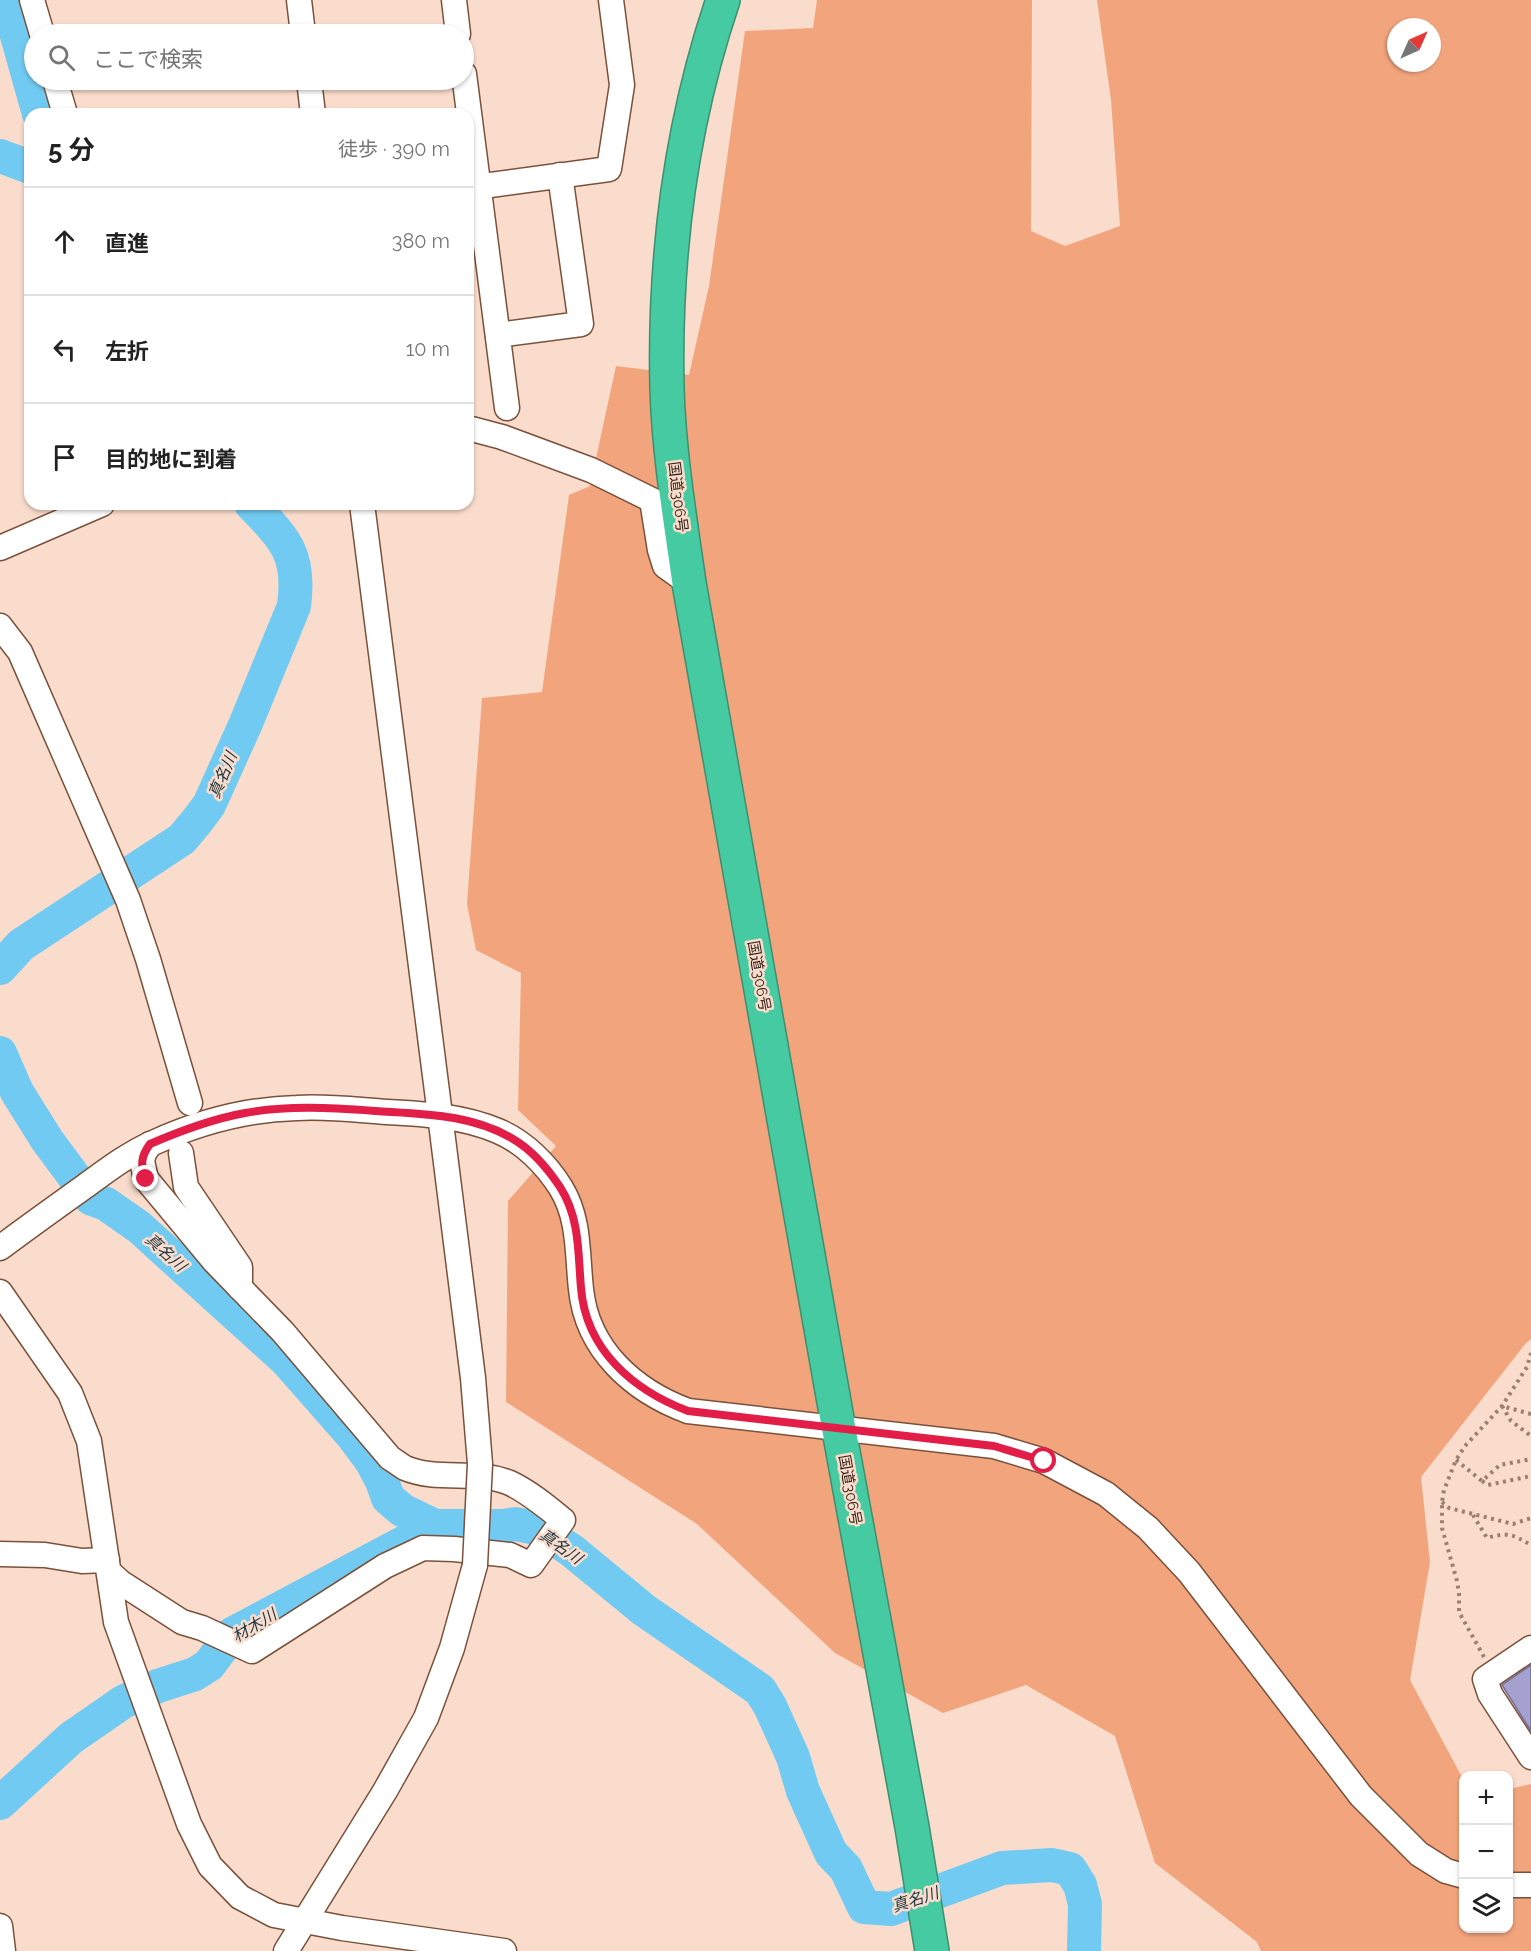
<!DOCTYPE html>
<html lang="ja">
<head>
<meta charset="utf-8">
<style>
	:root { --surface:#fff; --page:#f6f6f6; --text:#222; --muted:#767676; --line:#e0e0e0 }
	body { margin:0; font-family:Raleway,"Noto Sans JP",sans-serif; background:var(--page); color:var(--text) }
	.controls { position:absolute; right:18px; bottom:18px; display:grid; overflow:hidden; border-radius:12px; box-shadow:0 2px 4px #0004 }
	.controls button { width:54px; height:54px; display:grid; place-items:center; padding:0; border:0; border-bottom:2px solid var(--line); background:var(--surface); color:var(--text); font:30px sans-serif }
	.compass { position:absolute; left:1387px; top:18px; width:54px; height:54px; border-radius:50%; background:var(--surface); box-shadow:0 2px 4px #0004; rotate:45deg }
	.stop { position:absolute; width:18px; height:18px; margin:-14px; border:4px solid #e11d48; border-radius:50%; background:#fff }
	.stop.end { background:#e11d48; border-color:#fff; box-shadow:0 2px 6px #0008 }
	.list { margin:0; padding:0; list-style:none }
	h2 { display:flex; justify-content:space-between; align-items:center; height:78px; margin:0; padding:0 24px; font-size:26px }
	h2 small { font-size:20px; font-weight:400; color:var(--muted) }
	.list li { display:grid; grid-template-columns:39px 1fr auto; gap:18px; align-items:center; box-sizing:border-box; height:108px; padding:0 24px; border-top:2px solid var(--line) }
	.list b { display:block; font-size:22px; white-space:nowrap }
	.list em { font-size:20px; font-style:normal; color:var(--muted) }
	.icon { flex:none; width:33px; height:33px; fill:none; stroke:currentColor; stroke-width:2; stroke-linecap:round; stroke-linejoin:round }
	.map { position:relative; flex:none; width:1531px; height:1951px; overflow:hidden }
	.search { position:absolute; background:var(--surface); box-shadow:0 2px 4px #0004; left:24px; top:24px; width:450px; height:66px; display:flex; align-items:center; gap:15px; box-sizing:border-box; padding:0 21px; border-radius:33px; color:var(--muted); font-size:22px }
	.panel { position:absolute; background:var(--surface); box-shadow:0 2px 4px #0004; left:24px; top:108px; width:450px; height:402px; border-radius:18px }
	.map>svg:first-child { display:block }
	.green { fill:#f2a57d; fill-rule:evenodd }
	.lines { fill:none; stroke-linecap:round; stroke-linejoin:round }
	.river { stroke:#71caf1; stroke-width:34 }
	.building { fill:#a5a1cf; stroke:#726e98; stroke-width:1.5 }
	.minor-casing { stroke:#7a513b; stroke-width:27 }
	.highway-casing { stroke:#3e8e70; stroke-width:36 }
	.path { stroke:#988073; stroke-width:4; stroke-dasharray:3 4.5; stroke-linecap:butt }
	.minor { stroke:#fff; stroke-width:24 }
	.highway { stroke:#45caa1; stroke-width:33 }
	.minor-bridge-casing { stroke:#7a513b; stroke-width:27; stroke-linecap:butt }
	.minor-bridge { stroke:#fff; stroke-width:24 }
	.route { stroke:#e11d48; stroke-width:8 }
	.labels { text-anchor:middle; stroke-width:5; stroke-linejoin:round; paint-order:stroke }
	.street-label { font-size:15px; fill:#301e14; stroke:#fadccc }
	.water-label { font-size:16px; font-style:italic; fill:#1b3642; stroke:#fadccc }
</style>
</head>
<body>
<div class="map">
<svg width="1531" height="1951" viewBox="0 0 1531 1951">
	<rect width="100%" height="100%" fill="#fadccc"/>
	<!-- green -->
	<path class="green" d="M 817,0 L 1032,0 L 1031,231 L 1065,246 L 1120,226 L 1111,100 L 1097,0 L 1531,0 L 1531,1339 L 1526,1343 L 1421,1477 L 1430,1562 L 1410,1680 L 1463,1779 L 1464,1928 L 1508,1928 L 1509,1789 L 1531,1784 L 1531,1951 L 1261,1951 L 1257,1942 L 1155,1863 L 1115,1736 L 1026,1685 L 943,1713 L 835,1653 L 697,1524 L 506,1402 L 508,1201 L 556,1146 L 518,1110 L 521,973 L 476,950 L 467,904 L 482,698 L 542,692 L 569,495 L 590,486 L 616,366 L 689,375 L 709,286 L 745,31 L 813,28 ZM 1396,27 L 1432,27 L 1432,63 L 1396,63 Z"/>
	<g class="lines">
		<!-- river -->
		<g class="river">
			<path d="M 7,0 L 39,114"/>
			<path d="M 0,156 L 30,167"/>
			<path d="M 0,968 L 21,945 L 182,839 L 197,821 L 209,805 L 246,723 L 294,606 C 301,554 285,539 251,504"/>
			<path d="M 0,1053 L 17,1092 L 47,1140 L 90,1198 L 106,1204 L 139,1227 L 287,1361 L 352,1435 L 372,1462 L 382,1481 L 388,1498 L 402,1510 L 435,1526 L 503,1526 L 516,1524 L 539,1529 L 571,1550 L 644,1610 L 760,1690 L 770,1706 L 793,1757 L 803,1791 L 831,1853 L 846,1869 L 864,1907 L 891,1909 L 1002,1868 L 1052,1865 L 1070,1869 L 1080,1885 L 1085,1904 L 1084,1951"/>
			<path d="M 0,1803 L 71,1738 L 123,1702 L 158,1686 L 195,1674 L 209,1665 L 232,1634 L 435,1526"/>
		</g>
	</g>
	<!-- building -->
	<path class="building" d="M 1531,1665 L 1531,1731 L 1502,1685 Z"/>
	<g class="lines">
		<defs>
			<g id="minor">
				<path d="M 32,0 L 42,34"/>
				<path d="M 299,0 L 303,34"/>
				<path d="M 454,0 L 458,34"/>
				<path d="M 464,74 L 507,408"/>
				<path d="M 55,80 L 65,114"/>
				<path d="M 309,80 L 313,114"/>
				<path d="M 468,188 L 609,169 L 622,85 L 611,0"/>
				<path d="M 498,335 L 581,324 L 560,175"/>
				<path d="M 468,428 L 502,437 L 591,470 L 652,500 L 660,550 L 665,566 L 689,583"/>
				<path d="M 362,504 L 440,1115 L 473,1378 L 480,1464"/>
				<path d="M 0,548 L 102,504"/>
				<path d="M 0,626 L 20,652 L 128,900 L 148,959 L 190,1103"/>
				<path d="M 181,1153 L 186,1187 L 240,1267 L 240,1288"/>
				<path d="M 0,1248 C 28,1227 56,1207 84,1187 C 106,1171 128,1154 153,1143 C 199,1122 247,1109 297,1108 C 327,1106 357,1110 387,1112 C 425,1114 463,1116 498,1131 C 524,1142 546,1164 561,1188 C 580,1219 577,1254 581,1289 C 587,1350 634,1391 688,1411 L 994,1446 L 1044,1461 L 1106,1494 L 1148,1528 L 1189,1572 L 1361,1796 L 1419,1854 L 1446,1871 L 1464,1876"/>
				<path d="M 0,1292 L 70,1393 L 89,1441 L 116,1622 L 189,1824 L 210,1866 L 240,1897 L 274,1915 L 342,1928 L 504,1951"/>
				<path d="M 0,1554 L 45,1555 L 82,1561 L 107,1560"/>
				<path d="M 109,1572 L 120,1582 L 182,1622 L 202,1628 L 252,1651 L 385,1566 L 423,1548 L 454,1549 L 510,1555 L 531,1565 L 563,1520 C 547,1507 529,1492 510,1483 C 477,1469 438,1482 405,1468 C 400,1465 395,1461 390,1458 L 283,1332 L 215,1262 L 146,1179 L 142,1161 L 144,1153 L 150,1144"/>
				<path d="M 1531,1648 L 1485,1679 L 1490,1694 L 1531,1757"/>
				<path d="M 1508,1885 L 1531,1885"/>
				<path d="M 0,1926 L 3,1951"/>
				<path d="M 286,1951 L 385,1791 L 426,1718 L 452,1648 L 475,1565"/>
			</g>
			<path id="highway" d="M 723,0 C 681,124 664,258 667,389 C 669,454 680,519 689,583 L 839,1430 L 912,1827 L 932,1951"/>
		</defs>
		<!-- minor casing -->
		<use href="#minor" class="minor-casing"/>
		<!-- highway casing -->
		<use href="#highway" class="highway-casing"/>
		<!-- path -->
		<g class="path">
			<path d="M 1531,1414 L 1502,1406 L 1511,1421 L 1531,1436"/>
			<path d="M 1456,1460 L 1482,1481 L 1500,1465 L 1531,1459"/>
			<path d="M 1482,1481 L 1488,1485 L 1531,1476"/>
			<path d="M 1442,1502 L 1449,1508 L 1513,1524 L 1531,1518"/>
			<path d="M 1473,1515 L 1487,1538 C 1508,1532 1512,1534 1531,1545"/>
			<path d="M 1484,1657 L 1459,1612 L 1459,1594 L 1457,1581 L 1442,1528 L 1442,1502 L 1444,1490 L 1456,1460 L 1465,1446 L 1502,1406 L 1527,1367 L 1531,1353"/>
		</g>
		<!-- minor -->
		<use href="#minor" class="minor"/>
		<!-- highway -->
		<use href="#highway" class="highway"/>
		<defs>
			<path id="minor-bridge" d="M 475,1565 L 480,1464"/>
		</defs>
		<!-- minor-bridge casing -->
		<use href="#minor-bridge" class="minor-bridge-casing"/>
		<!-- minor-bridge -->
		<use href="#minor-bridge" class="minor-bridge"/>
	</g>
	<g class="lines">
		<!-- route -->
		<path class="route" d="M 146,1179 C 140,1165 141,1156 150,1144 C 180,1131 212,1119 245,1113 C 289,1105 332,1108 376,1111 C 422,1114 472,1114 513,1139 C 532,1150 548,1169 560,1187 C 580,1218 578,1254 581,1288 C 586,1350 633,1390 688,1411 L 994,1446 L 1044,1461"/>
	</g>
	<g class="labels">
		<!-- street labels -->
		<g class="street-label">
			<text transform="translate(678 497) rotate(83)" y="5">国道306号</text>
			<text transform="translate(759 976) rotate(80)" y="5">国道306号</text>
			<text transform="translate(850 1490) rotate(80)" y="5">国道306号</text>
		</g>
		<!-- water labels -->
		<g class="water-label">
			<text transform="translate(222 775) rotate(-67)" y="6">真名川</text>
			<text transform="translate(166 1252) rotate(42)" y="6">真名川</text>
			<text transform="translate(561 1546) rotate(35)" y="6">真名川</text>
			<text transform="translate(254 1625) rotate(-31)" y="6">材木川</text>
			<text transform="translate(915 1899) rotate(-18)" y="6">真名川</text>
		</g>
	</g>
</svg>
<div class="controls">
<button>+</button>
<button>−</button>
<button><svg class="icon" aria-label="layers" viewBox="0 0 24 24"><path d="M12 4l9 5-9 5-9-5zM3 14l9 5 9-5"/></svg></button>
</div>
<svg class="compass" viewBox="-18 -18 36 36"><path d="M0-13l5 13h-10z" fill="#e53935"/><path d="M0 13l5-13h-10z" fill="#767676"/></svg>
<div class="stop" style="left:1044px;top:1461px"></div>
<div class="stop end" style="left:146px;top:1179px"></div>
<div class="search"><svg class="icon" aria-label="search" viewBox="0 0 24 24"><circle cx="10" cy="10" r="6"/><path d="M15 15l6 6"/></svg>ここで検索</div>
<section class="panel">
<h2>5 分<small>徒歩 · 390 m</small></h2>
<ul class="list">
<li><svg class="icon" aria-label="ahead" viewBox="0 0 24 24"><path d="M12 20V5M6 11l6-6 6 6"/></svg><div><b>直進</b></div><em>380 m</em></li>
<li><svg class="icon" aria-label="left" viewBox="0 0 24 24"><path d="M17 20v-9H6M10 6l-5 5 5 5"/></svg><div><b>左折</b></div><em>10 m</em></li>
<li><svg class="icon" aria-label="arrive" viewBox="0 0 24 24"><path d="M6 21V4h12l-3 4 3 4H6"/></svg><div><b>目的地に到着</b></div></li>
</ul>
</section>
</div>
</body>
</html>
